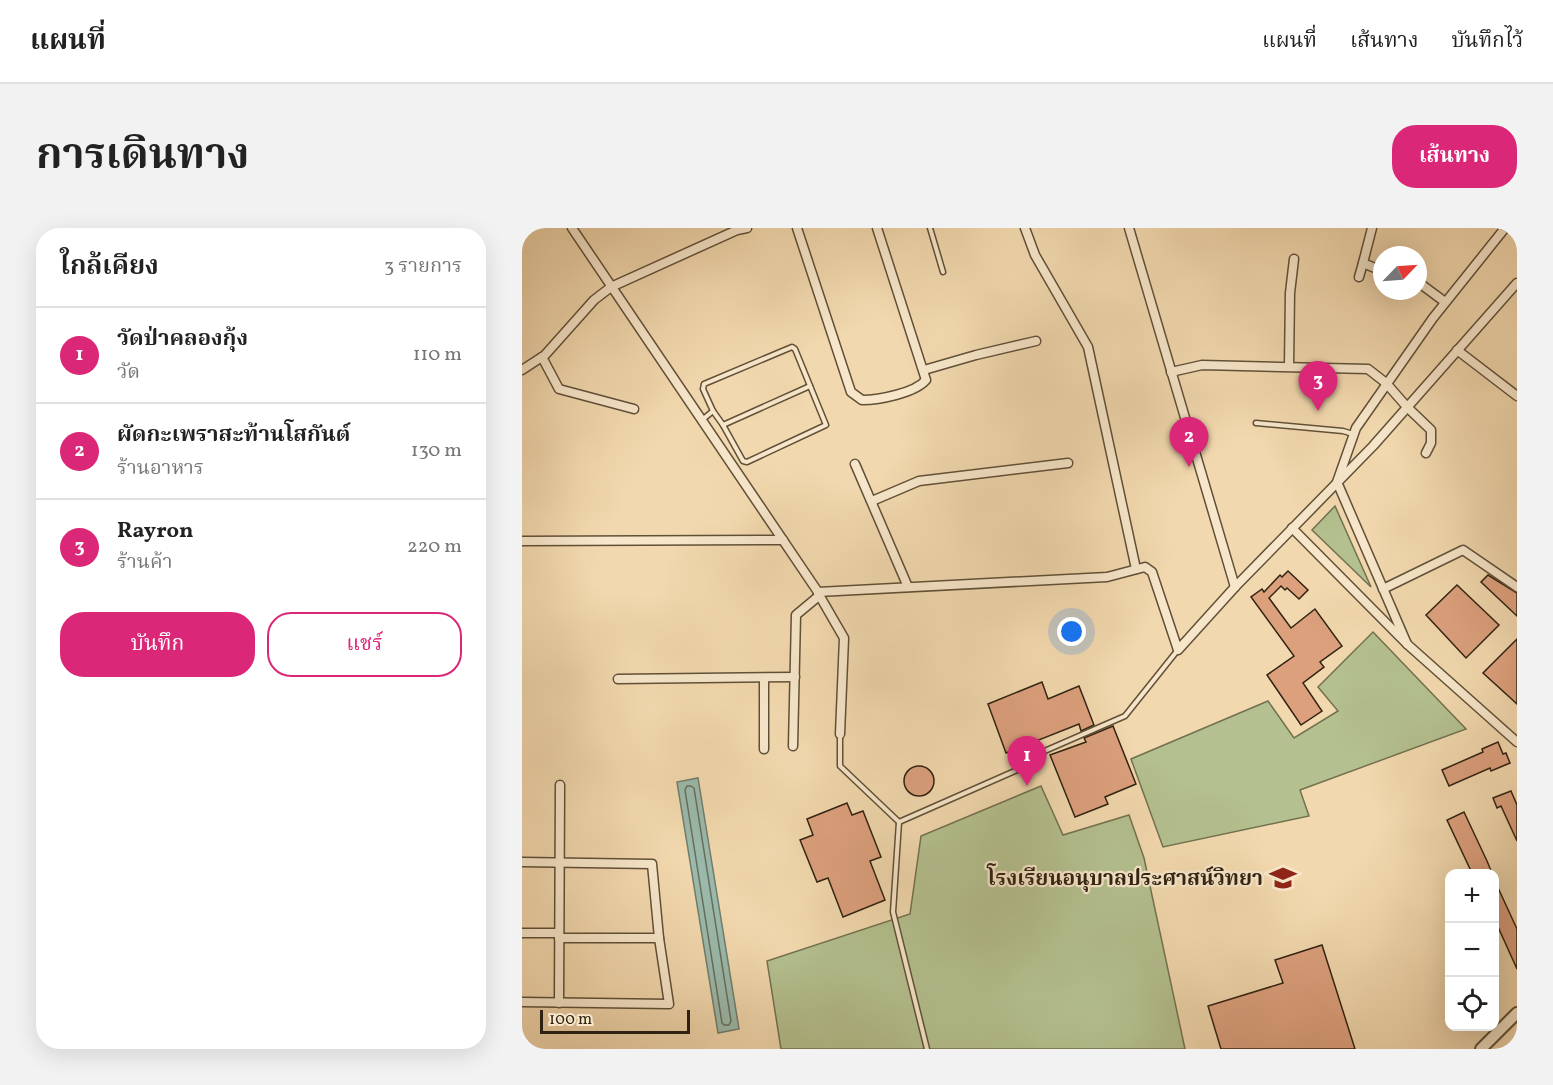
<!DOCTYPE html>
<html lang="th">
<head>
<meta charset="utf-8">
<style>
	:root { --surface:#fff; --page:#f2f2f2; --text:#222; --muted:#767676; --line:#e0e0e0; --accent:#db2777 }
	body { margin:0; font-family:Vollkorn,"Noto Serif Thai",serif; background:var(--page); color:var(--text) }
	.controls { position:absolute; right:18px; bottom:18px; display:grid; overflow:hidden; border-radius:12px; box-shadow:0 6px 24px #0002 }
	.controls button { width:54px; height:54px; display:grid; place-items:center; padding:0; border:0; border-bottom:2px solid var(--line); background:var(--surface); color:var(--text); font:30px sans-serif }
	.compass { position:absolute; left:851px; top:18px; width:54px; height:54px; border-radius:50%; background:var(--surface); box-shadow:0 6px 24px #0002; rotate:65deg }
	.scale { position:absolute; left:18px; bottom:15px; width:150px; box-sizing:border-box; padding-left:6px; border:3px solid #302211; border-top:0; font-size:16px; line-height:21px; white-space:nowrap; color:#302211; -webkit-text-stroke:4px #f7e6ca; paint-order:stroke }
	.you { position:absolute; left:550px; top:404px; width:21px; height:21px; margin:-15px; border:4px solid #fff; border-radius:50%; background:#1a73e8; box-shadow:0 0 0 9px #1a73e833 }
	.badge { display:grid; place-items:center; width:39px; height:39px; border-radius:50%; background:var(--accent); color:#fff; font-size:20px; font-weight:700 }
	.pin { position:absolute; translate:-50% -50px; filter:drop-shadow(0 2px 3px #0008) }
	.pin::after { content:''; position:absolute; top:32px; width:21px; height:18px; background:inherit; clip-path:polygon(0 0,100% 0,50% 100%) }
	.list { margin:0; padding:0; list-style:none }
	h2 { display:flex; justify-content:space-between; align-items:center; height:78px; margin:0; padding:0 24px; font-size:26px }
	h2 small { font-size:20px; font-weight:400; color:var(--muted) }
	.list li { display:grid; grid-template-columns:39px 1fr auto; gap:18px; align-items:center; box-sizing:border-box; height:96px; padding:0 24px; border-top:2px solid var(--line) }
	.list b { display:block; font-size:22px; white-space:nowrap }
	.list p { margin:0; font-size:20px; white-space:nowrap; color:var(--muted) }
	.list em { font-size:20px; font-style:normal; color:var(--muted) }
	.actions { display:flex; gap:12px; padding:18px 24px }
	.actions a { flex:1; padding:14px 0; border:2px solid var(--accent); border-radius:24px; text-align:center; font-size:21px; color:var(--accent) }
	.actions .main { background:var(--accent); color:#fff }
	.icon { flex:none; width:33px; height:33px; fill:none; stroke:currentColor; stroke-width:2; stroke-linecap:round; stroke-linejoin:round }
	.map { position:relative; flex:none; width:995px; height:821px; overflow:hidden; border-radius:24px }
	header { display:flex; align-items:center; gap:36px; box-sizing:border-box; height:84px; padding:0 30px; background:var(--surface); border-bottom:2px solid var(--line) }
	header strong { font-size:28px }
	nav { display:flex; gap:33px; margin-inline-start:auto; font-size:21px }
	.intro { display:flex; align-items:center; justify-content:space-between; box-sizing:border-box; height:144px; padding:0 36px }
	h1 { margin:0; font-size:42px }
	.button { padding:15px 27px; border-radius:24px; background:var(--accent); color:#fff; font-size:21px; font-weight:700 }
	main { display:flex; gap:36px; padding:0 36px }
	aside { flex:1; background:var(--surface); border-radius:24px; box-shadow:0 6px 24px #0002 }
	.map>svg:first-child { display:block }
	.green { fill:#b4c08f; stroke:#727150; stroke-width:1.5 }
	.water { fill:#9bbaac; stroke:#707d6e; stroke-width:1.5 }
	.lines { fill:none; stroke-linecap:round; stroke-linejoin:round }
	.shore { stroke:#666e5e; stroke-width:1.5 }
	.building { fill:#dca07d; stroke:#302211; stroke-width:1.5 }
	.service-casing { stroke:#605038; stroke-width:7 }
	.minor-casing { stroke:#605038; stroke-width:11 }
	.tertiary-casing { stroke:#605038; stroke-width:14 }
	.service { stroke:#f7e6ca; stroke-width:4 }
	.minor { stroke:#f7e6ca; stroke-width:8 }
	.tertiary { stroke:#f7e6ca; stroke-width:10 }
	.labels { text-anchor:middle; stroke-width:4.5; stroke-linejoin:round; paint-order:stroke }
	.poi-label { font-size:21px; font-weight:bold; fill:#302211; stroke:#f7e6ca; text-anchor:end }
</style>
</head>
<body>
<header>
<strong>แผนที่</strong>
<nav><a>แผนที่</a><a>เส้นทาง</a><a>บันทึกไว้</a></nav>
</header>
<div class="intro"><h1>การเดินทาง</h1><a class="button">เส้นทาง</a></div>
<main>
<aside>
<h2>ใกล้เคียง<small>3 รายการ</small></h2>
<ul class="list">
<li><span class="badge">1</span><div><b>วัดป่าคลองกุ้ง</b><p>วัด</p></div><em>110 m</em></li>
<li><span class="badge">2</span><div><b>ผัดกะเพราสะท้านโสกันต์</b><p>ร้านอาหาร</p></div><em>130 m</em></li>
<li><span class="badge">3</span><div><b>Rayron</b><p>ร้านค้า</p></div><em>220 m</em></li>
</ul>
<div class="actions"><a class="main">บันทึก</a><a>แชร์</a></div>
</aside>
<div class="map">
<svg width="995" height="821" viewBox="0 0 995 821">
	<rect width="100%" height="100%" fill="#f2d8ae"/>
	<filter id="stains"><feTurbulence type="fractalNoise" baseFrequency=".00333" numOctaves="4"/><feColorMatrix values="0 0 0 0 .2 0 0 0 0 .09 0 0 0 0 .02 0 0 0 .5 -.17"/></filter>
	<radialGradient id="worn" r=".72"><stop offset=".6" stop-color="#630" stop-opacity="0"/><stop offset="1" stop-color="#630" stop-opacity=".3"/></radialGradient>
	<!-- green -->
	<g class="green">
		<path d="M 813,278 L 849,359 L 790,302 Z"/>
		<path d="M 851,404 L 944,501 L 778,562 L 787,588 L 641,619 L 609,531 L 746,473 L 772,510 L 816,483 L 796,459 Z"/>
		<path d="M 519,558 L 541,607 L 607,587 L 622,630 L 663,821 L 259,821 L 245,733 L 388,686 L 399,608 Z"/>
	</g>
	<!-- water -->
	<path class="water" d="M 176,550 L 217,801 L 196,805 L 155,554 Z"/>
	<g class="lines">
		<!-- shore -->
		<path class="shore" d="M 165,558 L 169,558 L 172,560 L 209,793 L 207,797 L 202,797 L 200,795 L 163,562 Z"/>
	</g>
	<!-- building -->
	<g class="building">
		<path d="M 766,343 L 786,362 L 777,371 L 765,360 L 763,362 L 759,358 L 747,370 L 769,400 L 793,381 L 820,418 L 798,434 L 802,439 L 781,455 L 800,483 L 779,497 L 745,447 L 772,428 L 729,369 L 740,361 L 742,364 L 758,347 L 760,349 Z"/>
		<path d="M 966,347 L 995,365 L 995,388 L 959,354 Z"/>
		<path d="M 935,357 L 977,397 L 944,430 L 904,387 Z"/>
		<path d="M 995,411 L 995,476 L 961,445 Z"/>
		<path d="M 520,454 L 526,471 L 557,458 L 572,497 L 559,503 L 557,496 L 484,525 L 466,476 Z"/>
		<path d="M 591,498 L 614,556 L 583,569 L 586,576 L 553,589 L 528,527 L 564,514 L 562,510 Z"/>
		<path d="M 976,514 L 981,526 L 984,525 L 988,535 L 969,543 L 968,540 L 927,558 L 920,542 L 961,524 L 960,521 Z"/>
		<circle cx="397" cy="553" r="15"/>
		<path d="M 989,563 L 995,577 L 995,613 L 979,578 L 975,580 L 971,570 Z"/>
		<path d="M 325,575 L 330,587 L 341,583 L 359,629 L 348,633 L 363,672 L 321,689 L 306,650 L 295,654 L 278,612 L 291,607 L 285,591 Z"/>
		<path d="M 942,584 L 965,633 L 970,645 L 950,645 L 925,592 Z"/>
		<path d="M 972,651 L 995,701 L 995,741 L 972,690 Z"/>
		<path d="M 800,717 L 833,821 L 699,821 L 686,778 L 761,755 L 753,732 Z"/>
	</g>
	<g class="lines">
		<defs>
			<g id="service">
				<path d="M 408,0 L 421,44"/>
				<path d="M 191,183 L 201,197 L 288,158"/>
				<path d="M 180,192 L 191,183 L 181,161 L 182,156 L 270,119 L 273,121 L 304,197 L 225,234 L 221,233 L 201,197"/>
				<path d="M 734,195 L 821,203 L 831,206"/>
				<path d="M 318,506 L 318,538 L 377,594 L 518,532 L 518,525 L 603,488 L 655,423"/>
				<path d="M 377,594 L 371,684 L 405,821"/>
			</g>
			<g id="minor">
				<path d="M 50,0 L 296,364 L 585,349 L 623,339 L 630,344 L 656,422 L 713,359 L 851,218 L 995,55"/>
				<path d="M 275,0 L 329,164 L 340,172 C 357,172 393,165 404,152 L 355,0"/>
				<path d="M 503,0 L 513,27 L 566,119 L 614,341"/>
				<path d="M 607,0 L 713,359"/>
				<path d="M 850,0 L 841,35 L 860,43"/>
				<path d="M 837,49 L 841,35"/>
				<path d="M 896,54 L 923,74"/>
				<path d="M 935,122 L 995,168"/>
				<path d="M 20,129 L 37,161 L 112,181"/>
				<path d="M 767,138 L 768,65 L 772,31"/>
				<path d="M 0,142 L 23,127 L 72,72 L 89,59 L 215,2 L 225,0"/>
				<path d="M 402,142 L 454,127 L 514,113"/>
				<path d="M 649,144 L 680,137 L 846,141 L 864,155 L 885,179 L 909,202 L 909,215 L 904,225"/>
				<path d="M 333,236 L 386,359"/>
				<path d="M 350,273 L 397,253 L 546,235"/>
				<path d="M 770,300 L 885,416 L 995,514"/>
				<path d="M 0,313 L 261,312"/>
				<path d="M 861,361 L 941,322 L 995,359"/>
				<path d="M 296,365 L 322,410 L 318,506"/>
				<path d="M 885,416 L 815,254 L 834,200 L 911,90 L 983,0"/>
				<path d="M 96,451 L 273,449"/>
				<path d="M 271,518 L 274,387 L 298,367"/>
				<path d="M 242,521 L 242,450"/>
				<path d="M 0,634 L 130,636 L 137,710 L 147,776 L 0,774"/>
				<path d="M 0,705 L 37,705"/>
				<path d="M 37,710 L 137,710"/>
				<path d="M 37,775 L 38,557"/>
			</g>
			<path id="tertiary" d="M 959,821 L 995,785"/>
		</defs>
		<!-- service casing -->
		<use href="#service" class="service-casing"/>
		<!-- minor casing -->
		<use href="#minor" class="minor-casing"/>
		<!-- tertiary casing -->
		<use href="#tertiary" class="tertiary-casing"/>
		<!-- service -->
		<use href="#service" class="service"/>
		<!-- minor -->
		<use href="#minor" class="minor"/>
		<!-- tertiary -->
		<use href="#tertiary" class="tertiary"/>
	</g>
	<!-- icons -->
	<defs>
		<symbol id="school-bare" viewBox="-9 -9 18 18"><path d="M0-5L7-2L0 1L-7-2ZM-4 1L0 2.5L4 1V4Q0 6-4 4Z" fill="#8f2418" stroke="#f7e6ca" stroke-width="2.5" paint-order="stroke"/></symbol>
	</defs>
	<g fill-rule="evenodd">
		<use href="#school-bare" x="742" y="631" width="38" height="38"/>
	</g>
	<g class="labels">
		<!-- poi labels -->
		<g class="poi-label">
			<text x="741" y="657">โรงเรียนอนุบาลประศาสน์วิทยา</text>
		</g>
	</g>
	<rect width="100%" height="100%" filter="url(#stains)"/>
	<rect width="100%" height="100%" fill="url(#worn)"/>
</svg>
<div class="controls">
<button>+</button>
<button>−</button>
<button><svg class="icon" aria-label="locate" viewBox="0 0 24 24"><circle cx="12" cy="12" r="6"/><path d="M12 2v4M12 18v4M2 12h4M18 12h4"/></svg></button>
</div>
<svg class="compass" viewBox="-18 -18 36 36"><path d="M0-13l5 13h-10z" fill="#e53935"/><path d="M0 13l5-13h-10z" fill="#767676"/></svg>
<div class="scale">100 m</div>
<div class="you"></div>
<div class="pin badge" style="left:505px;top:558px">1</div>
<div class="pin badge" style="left:667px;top:239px">2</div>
<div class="pin badge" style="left:796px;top:183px">3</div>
</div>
</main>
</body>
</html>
